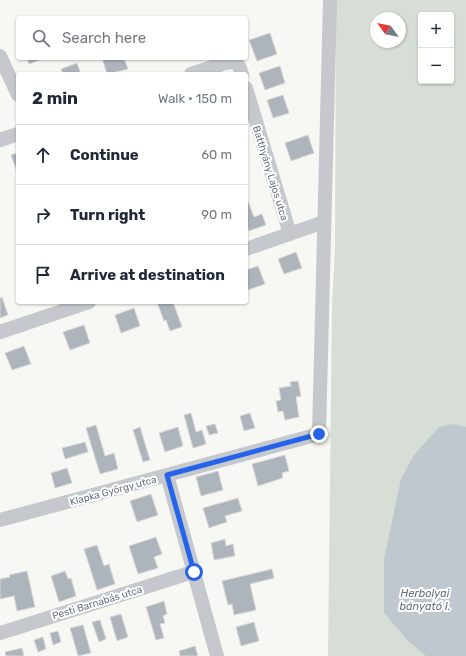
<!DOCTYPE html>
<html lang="en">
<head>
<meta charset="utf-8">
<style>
	:root { --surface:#fff; --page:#f2f2f3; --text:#1f2937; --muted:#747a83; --line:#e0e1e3 }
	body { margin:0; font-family:Rubik,sans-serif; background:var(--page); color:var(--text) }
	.controls { position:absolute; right:12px; top:12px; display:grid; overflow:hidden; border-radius:4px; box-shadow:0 1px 3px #0004 }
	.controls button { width:36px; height:36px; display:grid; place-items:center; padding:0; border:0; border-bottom:1px solid var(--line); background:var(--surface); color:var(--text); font:20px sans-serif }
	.compass { position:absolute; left:370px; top:12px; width:36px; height:36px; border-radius:50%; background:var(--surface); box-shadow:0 1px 3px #0004; rotate:303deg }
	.stop { position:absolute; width:12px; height:12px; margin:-9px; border:3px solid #2563eb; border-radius:50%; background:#fff }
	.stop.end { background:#2563eb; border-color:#fff; box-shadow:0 1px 4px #0008 }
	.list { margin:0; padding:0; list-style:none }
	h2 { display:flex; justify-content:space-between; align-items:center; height:52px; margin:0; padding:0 16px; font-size:17px }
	h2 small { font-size:13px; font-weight:400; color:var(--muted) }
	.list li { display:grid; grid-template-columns:26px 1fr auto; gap:12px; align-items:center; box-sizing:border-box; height:60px; padding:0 16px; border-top:1px solid var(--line) }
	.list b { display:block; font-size:15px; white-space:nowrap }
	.list em { font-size:13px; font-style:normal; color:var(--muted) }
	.icon { flex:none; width:22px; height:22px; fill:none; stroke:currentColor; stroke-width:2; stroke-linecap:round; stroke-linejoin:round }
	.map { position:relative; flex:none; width:466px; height:656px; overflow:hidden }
	.search { position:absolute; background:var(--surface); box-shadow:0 1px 3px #0004; left:16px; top:16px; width:232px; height:44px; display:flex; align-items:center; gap:10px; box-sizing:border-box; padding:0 14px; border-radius:4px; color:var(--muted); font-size:15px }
	.panel { position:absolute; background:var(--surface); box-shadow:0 1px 3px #0004; left:16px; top:72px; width:232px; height:232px; border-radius:4px }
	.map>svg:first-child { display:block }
	.green { fill:#d7ded5; fill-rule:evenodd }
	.water { fill:#c0c8cf }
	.building { fill:#aeb4bb; stroke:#d8d9d7 }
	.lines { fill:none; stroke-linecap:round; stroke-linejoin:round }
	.minor { stroke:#c5c8cc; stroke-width:14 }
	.route { stroke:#2563eb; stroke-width:5 }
	.labels { text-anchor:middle; stroke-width:4; stroke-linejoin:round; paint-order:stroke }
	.street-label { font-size:10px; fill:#677285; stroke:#fff }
	.water-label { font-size:11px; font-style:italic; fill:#637381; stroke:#fff }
</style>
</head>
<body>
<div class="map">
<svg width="466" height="656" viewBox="0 0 466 656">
	<rect width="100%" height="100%" fill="#f7f7f4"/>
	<!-- green -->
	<path class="green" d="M 336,0 L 466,0 L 466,656 L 328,656 L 332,306 L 335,246 ZM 421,15 L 451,15 L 451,81 L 421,81 ZM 376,18 L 400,18 L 400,42 L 376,42 Z"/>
	<!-- water -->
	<path class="water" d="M 453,424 L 466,427 L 466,656 L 426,656 L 408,641 L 384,613 L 384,559 L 401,479 L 414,455 L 439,427 Z"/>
	<!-- building -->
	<g class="building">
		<path d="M 270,33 L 277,54 L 257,61 L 249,40 Z"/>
		<path d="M 27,58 L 45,58 L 29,64 Z"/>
		<path d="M 102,58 L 124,58 L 128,69 L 107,74 Z"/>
		<path d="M 77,63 L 81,74 L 63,74 L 61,69 Z"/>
		<path d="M 280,66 L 285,83 L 265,90 L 259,73 Z"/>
		<path d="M 283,95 L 289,113 L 273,118 L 267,100 Z"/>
		<path d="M 308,135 L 314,153 L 291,161 L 285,143 Z"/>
		<path d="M 18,153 L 18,175 L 11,155 Z"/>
		<path d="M 246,199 L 247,199 L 254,217 L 262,214 L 266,225 L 249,231 L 246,222 Z"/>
		<path d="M 296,252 L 302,268 L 284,274 L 278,259 Z"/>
		<path d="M 258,266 L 265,284 L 248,290 L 246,283 L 246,270 Z"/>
		<path d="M 2,297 L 8,315 L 0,318 L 0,298 Z"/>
		<path d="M 157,302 L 173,302 L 182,327 L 170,331 L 166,320 L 164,321 Z"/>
		<path d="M 134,308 L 140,326 L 121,333 L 115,315 Z"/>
		<path d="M 84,325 L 90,343 L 70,350 L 63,332 Z"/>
		<path d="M 24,346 L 31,364 L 12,370 L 5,353 Z"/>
		<path d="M 298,381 L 301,396 L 296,397 L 299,417 L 285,420 L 283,411 L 278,412 L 276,401 L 281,400 L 279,388 L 291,386 L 290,382 Z"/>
		<path d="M 191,413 L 196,432 L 202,430 L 206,444 L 193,448 L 184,415 Z"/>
		<path d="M 250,413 L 255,428 L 244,431 L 240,416 Z"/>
		<path d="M 215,424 L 218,433 L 209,435 L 206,426 Z"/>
		<path d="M 96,425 L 105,456 L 114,453 L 118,469 L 100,474 L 86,428 Z"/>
		<path d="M 140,427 L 150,460 L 143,462 L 133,430 Z"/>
		<path d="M 178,427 L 183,446 L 165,452 L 159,433 Z"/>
		<path d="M 85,442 L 88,452 L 65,459 L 62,448 Z"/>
		<path d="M 285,455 L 289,471 L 282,473 L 283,478 L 258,486 L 252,464 Z"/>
		<path d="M 67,468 L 72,483 L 55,488 L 51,473 Z"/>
		<path d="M 218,471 L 223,490 L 201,496 L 196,477 Z"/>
		<path d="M 151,494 L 158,515 L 137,522 L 130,501 Z"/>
		<path d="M 238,498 L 242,511 L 225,516 L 227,522 L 209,528 L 203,508 Z"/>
		<path d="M 156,537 L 162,554 L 154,557 L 158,568 L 138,574 L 129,546 Z"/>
		<path d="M 225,539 L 226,546 L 233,544 L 235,556 L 214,560 L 211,543 Z"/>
		<path d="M 97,545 L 104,566 L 109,564 L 115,584 L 97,590 L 84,549 Z"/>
		<path d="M 272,569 L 274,578 L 250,584 L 256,610 L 234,615 L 232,604 L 228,605 L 222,581 Z"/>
		<path d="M 27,571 L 35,607 L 17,611 L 14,596 L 0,599 L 0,579 L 10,577 L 9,575 Z"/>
		<path d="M 65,571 L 68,579 L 71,578 L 76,596 L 59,602 L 51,576 Z"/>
		<path d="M 164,601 L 167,614 L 163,616 L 165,623 L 160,624 L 164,638 L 156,640 L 146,607 Z"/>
		<path d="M 121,614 L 128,637 L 117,641 L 110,617 Z"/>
		<path d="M 100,620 L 106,639 L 99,642 L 92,622 Z"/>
		<path d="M 254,622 L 259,641 L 241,646 L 236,627 Z"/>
		<path d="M 83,625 L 91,653 L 78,656 L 70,628 Z"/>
		<path d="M 58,631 L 61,642 L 53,645 L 50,633 Z"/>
		<path d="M 43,637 L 46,649 L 38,652 L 34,640 Z"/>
		<path d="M 195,646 L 198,656 L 180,656 L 179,651 Z"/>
		<path d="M 22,648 L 24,656 L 6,656 L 5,652 Z"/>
	</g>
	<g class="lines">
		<!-- minor -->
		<g class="minor">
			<path d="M 0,56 L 18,95"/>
			<path d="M 191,74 L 225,63 L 235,62 L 239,66 L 242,74"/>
			<path d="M 246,88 L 290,234"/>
			<path d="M 0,140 L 18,134"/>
			<path d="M 246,249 L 324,222"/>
			<path d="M 0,332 L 89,302"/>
			<path d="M 167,475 L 217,656"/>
			<path d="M 0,520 L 319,434 L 330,0"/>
			<path d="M 0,633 L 193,572"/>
		</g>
	</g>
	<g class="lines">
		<!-- route -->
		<path class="route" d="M 194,572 L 167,475 L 319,434"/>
	</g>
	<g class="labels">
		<!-- street labels -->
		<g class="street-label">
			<text transform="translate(271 173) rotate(73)" y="4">Batthyány Lajos utca</text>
			<text transform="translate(113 490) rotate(-15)" y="4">Klapka György utca</text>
			<text transform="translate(97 602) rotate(-17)" y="4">Pesti Barnabás utca</text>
		</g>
		<!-- water labels -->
		<g class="water-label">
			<text x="425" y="597">Herbolyai<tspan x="425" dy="13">bányató I.</tspan></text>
		</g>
	</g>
</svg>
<div class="controls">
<button>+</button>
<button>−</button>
</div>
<svg class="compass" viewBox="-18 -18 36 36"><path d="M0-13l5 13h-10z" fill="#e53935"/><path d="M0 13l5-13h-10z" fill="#747a83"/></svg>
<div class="stop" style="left:194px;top:572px"></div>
<div class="stop end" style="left:319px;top:434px"></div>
<div class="search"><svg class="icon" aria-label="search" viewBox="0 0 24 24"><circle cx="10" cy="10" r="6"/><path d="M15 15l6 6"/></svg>Search here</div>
<section class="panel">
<h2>2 min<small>Walk · 150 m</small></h2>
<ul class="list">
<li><svg class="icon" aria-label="ahead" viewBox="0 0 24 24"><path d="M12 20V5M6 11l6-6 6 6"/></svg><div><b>Continue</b></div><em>60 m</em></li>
<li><svg class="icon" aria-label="right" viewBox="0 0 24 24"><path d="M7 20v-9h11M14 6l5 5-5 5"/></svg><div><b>Turn right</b></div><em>90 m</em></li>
<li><svg class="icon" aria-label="arrive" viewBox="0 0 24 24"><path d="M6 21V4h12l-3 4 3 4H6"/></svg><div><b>Arrive at destination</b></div></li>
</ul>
</section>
</div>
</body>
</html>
